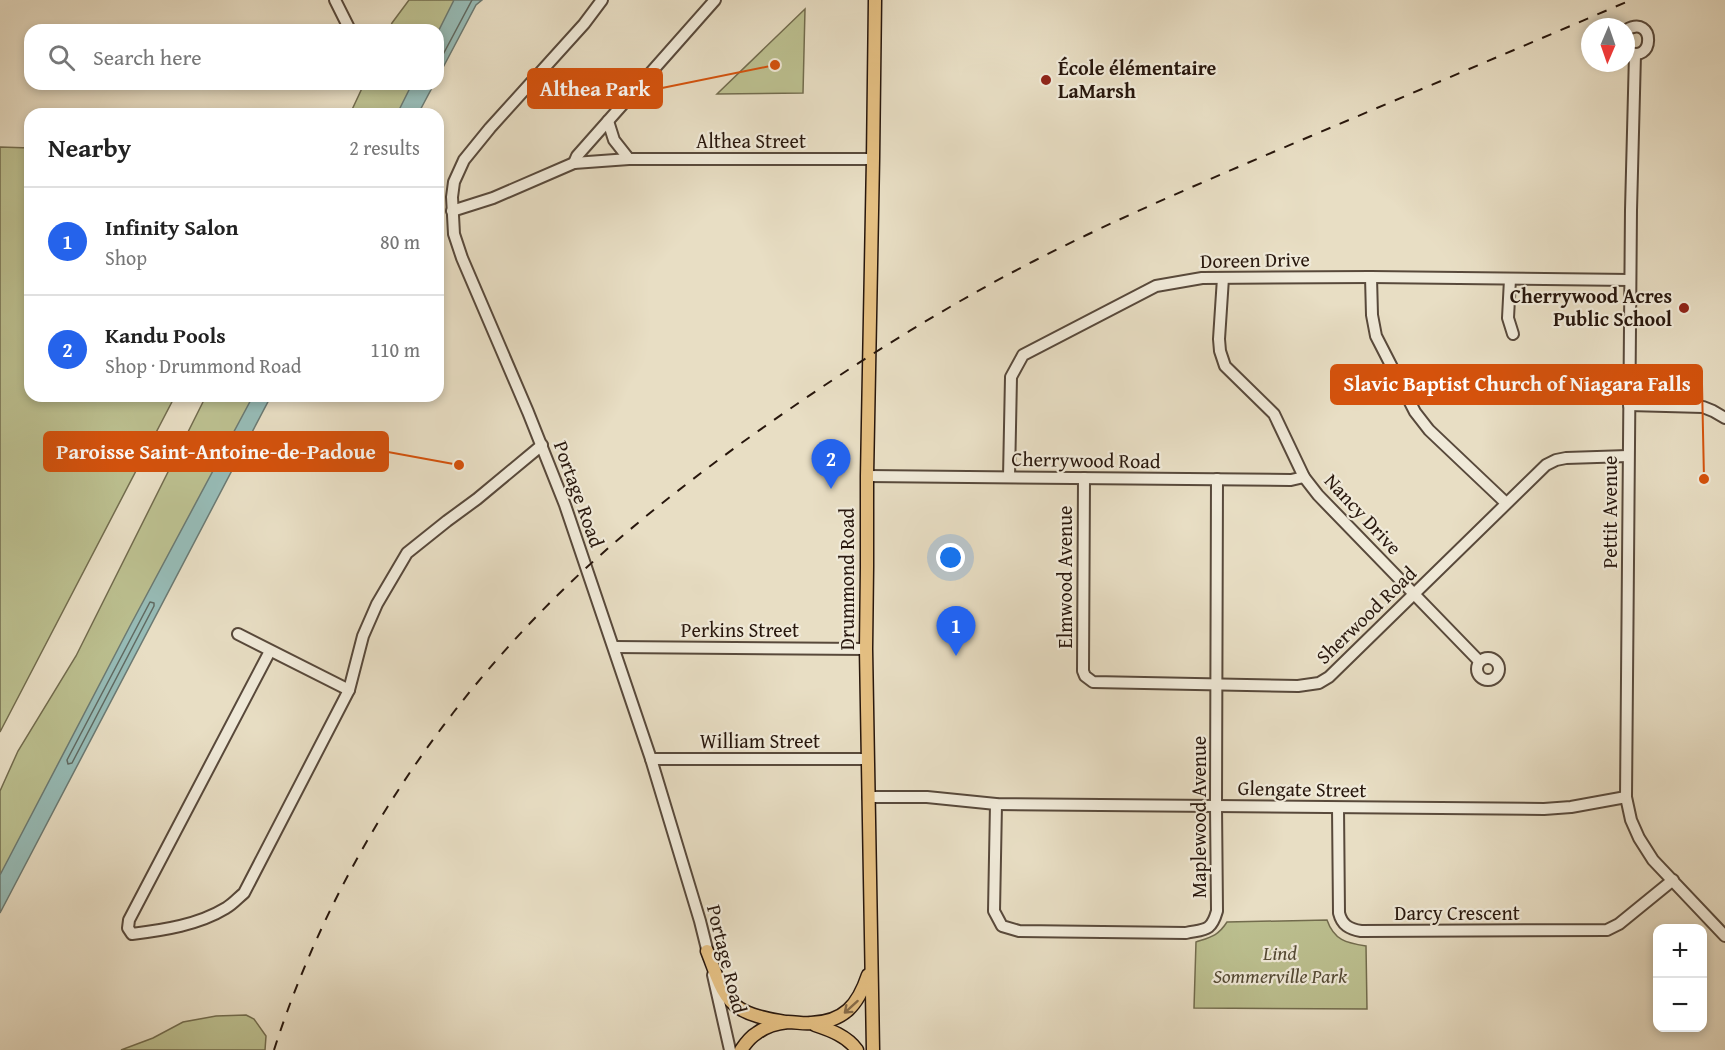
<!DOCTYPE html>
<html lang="en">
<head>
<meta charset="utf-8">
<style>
	:root { --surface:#fff; --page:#f6f6f6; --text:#222; --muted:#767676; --line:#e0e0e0; --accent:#2563eb }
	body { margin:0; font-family:"Gentium Book Plus",serif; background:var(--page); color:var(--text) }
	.controls { position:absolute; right:18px; bottom:18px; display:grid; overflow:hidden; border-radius:12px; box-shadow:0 3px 9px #0003 }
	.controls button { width:54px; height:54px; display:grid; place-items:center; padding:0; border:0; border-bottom:2px solid var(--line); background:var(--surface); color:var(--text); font:30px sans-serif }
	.compass { position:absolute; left:1581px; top:18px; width:54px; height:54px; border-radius:50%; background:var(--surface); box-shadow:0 3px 9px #0003; rotate:182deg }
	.you { position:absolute; left:951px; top:558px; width:21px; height:21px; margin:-15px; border:4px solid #fff; border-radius:50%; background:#1a73e8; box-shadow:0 0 0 9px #1a73e833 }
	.badge { display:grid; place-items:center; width:39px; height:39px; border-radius:50%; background:var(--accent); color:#fff; font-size:20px; font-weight:700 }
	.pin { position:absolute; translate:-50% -50px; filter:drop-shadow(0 2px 3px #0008) }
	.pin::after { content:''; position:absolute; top:32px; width:21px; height:18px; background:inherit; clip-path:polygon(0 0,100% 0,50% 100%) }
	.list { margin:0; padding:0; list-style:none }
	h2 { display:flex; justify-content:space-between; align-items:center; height:78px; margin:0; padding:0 24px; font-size:26px }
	h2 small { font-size:20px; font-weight:400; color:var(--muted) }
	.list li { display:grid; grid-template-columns:39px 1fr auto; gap:18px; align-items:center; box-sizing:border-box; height:108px; padding:0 24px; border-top:2px solid var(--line) }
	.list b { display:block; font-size:22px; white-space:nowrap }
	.list p { margin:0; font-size:20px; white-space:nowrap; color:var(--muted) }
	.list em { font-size:20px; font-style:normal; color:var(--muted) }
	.icon { flex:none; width:33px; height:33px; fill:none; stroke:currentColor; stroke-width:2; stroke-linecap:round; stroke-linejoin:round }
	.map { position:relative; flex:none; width:1725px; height:1050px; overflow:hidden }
	.search { position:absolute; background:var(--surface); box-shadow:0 3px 9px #0003; left:24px; top:24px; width:420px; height:66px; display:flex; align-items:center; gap:15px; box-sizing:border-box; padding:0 21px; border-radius:18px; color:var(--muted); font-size:22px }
	.panel { position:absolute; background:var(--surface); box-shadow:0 3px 9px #0003; left:24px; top:108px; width:420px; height:294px; border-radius:18px }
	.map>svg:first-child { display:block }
	.green { fill:#bcc090; stroke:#726c4e; stroke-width:1.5 }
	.water { fill:#97bcb7; stroke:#6b7a73; stroke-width:1.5 }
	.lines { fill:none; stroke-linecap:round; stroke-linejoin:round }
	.shore { stroke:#606a62; stroke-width:1.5 }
	.minor-casing { stroke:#58493b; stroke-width:14 }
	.major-casing { stroke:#28170d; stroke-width:15 }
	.minor { stroke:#f0ead9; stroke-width:10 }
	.major { stroke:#e4bf82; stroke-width:12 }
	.rail { stroke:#28170d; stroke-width:2; stroke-dasharray:10 10; stroke-linecap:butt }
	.oneway { stroke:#866b48 }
	.poi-dot { fill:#8f2418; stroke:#f0ead9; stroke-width:2 }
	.labels { text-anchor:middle; stroke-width:4.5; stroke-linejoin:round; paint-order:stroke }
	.poi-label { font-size:20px; font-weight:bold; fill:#28170d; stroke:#f0ead9; text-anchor:start }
	.street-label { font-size:20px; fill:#28170d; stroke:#f0ead9 }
	.park-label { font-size:20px; font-style:italic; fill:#544a34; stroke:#f0ead9 }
	.leader { fill:none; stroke:#d5520c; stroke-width:2 }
	.callout-dot { fill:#d5520c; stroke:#f0ead9; stroke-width:2 }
	.callout { fill:#d5520c; stroke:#d5520c; stroke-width:2 }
	.callout-label { font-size:21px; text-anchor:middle; font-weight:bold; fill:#fff }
</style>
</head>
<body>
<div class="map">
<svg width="1725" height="1050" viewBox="0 0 1725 1050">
	<rect width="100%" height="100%" fill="#e8dec4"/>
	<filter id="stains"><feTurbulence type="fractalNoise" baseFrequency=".00333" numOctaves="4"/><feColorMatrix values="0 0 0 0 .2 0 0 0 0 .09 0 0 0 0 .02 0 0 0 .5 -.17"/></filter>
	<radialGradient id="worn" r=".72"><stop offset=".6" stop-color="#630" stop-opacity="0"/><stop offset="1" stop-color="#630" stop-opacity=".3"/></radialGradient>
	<!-- green -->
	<g class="green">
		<path d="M 409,0 L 465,0 L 438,51 L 438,30 L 389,30 L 392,23 Z"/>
		<path d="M 805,9 L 803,93 L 717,94 Z"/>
		<path d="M 364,84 L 420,84 L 405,114 L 350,114 Z"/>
		<path d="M 0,147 L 30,148 L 30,396 L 175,396 L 0,732 Z"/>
		<path d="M 206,396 L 256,396 L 0,883 L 0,791 L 18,751 L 76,656 Z"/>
		<path d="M 1327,920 C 1334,940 1346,943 1366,946 L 1367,1009 L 1194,1008 L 1196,942 C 1211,937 1218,936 1227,922 Z"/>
		<path d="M 246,1015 L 254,1019 L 266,1036 L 265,1050 L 121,1050 L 153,1038 L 183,1022 L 216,1016 Z"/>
	</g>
	<!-- water -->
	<g class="water">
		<path d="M 454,0 L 482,0 L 476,5 L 438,77 L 438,32 Z"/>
		<path d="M 412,84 L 434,84 L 418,114 L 397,114 Z"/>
		<path d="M 253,396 L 271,396 L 0,913 L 0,875 L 130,626 Z"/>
	</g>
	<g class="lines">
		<!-- shore -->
		<g class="shore">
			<path d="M 438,64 L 472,0"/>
			<path d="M 150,602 L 154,603 L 154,606 L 72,763 L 68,764 L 67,760 Z"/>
		</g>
		<defs>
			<g id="minor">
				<path d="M 335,0 L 350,30"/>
				<path d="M 602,0 L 584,24 L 490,128 L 464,160 L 454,182 L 452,197 L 454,234 L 462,258 L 528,412 L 565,505 L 651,759 L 700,921 L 709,957"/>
				<path d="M 1626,30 C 1656,13 1655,67 1626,51"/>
				<path d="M 1635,54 L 1631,210 L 1626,797 L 1631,820 L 1639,838 L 1653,860 L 1725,936"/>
				<path d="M 608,121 L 614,140 L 629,159"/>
				<path d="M 574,163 L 577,156 L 715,0"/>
				<path d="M 452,211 L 493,198 L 574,163 L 629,159 L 873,159"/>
				<path d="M 1371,277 L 1372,315 L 1376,336 L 1415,412 L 1429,430 L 1506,503"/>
				<path d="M 1223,278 L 1219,339 L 1220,351 L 1225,366 L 1274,414 L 1304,477 L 1318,495 L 1479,661"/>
				<path d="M 1510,279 L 1508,318 L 1513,334"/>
				<path d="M 1629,405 L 1703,407 L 1713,411 L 1725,418"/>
				<path d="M 867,476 L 1291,480 L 1304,477"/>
				<path d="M 1009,477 L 1011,377 L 1023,355 L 1156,286 L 1202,278 L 1371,277 L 1630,280"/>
				<path d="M 1084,478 L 1083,671 L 1085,676 L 1093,682 L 1298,686 L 1319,683 L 1329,677 L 1546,465 L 1556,460 L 1566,458 L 1628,456"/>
				<path d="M 238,634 L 349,690"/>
				<path d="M 614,647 L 866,649"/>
				<path d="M 270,651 L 129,920 L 128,928 L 132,934 C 164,930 198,925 226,908 C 233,904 238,898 244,893 L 349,690 L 363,636 L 377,604 L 407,553 L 447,521 L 477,499 L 542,445"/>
				<circle cx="1488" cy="669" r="11"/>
				<path d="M 651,759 L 868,759"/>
				<path d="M 868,797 L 927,797 L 996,804 L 1544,809 L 1571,807 L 1626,797"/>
				<path d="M 996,804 L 994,911 L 1002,926 L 1019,931 L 1186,933 C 1205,929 1211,932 1217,911 L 1216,806 L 1217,479"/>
				<path d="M 1338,808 L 1339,913 C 1342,925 1349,929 1361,931 L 1607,930 L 1619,924 L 1673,880"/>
				<path d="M 713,975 L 730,1050"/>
			</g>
			<g id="major">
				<path d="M 707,951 C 715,970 721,997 739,1008 C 753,1017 770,1019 785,1022"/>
				<path d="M 815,1025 C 830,1030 847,1036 857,1050"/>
				<path d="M 741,1050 C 745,1044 750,1037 757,1033 C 765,1027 778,1023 788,1022 C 796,1022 804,1024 811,1023 C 844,1022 858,1005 868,975"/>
				<path d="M 873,1050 L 866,649 L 867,567 L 867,476 L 873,159 L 875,0"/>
			</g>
		</defs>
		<!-- minor casing -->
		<use href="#minor" class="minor-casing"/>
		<!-- major casing -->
		<use href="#major" class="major-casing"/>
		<!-- minor -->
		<use href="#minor" class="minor"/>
		<!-- major -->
		<use href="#major" class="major"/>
		<!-- rail -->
		<path class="rail" d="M 274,1050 C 333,866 444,699 586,568 C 652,508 724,454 797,404 C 873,352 952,303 1034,261 C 1124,215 1217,176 1311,136 C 1417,91 1524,46 1631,0"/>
	</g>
	<!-- one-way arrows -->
	<defs><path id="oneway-shaft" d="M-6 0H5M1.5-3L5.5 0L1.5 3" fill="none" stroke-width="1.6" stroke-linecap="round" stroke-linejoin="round" transform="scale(1.5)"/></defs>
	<use class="oneway" href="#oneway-shaft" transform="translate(851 1007) rotate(138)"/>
	<!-- markers -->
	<g class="poi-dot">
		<circle cx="1046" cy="80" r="6"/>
		<circle cx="1684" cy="308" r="6"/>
	</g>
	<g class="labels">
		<!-- poi labels -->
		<g class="poi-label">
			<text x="1058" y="75">École élémentaire<tspan x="1058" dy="23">LaMarsh</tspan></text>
			<text x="1672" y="303" text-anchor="end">Cherrywood Acres<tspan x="1672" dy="23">Public School</tspan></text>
		</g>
		<!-- street labels -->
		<g class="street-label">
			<text x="751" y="148">Althea Street</text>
			<text transform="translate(1255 260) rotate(-1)" y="7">Doreen Drive</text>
			<text transform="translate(1086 460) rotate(1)" y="7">Cherrywood Road</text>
			<text transform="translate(579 494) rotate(70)" y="7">Portage Road</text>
			<text transform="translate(1610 512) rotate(-90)" y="7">Pettit Avenue</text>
			<text transform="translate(1363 514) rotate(47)" y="7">Nancy Drive</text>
			<text transform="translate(1065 577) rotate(-90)" y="7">Elmwood Avenue</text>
			<text transform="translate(847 579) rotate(-90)" y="7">Drummond Road</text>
			<text transform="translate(1366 615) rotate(-44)" y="7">Sherwood Road</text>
			<text x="740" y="637">Perkins Street</text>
			<text x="760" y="748">William Street</text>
			<text transform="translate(1302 789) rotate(1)" y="7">Glengate Street</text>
			<text transform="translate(1199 817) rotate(-90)" y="7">Maplewood Avenue</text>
			<text x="1457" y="920">Darcy Crescent</text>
			<text transform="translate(727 959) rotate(76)" y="7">Portage Road</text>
		</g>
		<!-- park labels -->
		<g class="park-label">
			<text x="1280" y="960">Lind<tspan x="1280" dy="23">Sommerville Park</tspan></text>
		</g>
	</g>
	<!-- callouts -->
	<path class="leader" d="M775 65L662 88M1704 479L1702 384M459 465L388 452"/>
	<g class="callout-dot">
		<circle cx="775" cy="65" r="6"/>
		<circle cx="1704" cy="479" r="6"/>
		<circle cx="459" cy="465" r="6"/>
	</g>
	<g class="callout">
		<rect x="528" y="69" width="134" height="39" rx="6"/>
		<rect x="1331" y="365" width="371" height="39" rx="6"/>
		<rect x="44" y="432" width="344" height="39" rx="6"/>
	</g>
	<g class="callout-label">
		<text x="595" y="96">Althea Park</text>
		<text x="1517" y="391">Slavic Baptist Church of Niagara Falls</text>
		<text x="216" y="459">Paroisse Saint-Antoine-de-Padoue</text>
	</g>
	<rect width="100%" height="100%" filter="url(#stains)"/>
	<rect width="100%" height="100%" fill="url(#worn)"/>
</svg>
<div class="controls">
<button>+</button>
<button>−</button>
</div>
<svg class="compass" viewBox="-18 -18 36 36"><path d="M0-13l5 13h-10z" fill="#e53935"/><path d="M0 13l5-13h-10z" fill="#767676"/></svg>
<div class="you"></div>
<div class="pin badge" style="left:956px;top:656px">1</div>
<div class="pin badge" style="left:831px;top:489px">2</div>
<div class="search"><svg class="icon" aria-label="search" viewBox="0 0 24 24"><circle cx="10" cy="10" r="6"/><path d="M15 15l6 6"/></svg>Search here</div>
<section class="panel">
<h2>Nearby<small>2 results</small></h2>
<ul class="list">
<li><span class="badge">1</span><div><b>Infinity Salon</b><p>Shop</p></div><em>80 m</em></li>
<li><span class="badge">2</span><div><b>Kandu Pools</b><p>Shop · Drummond Road</p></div><em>110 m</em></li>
</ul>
</section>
</div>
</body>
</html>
